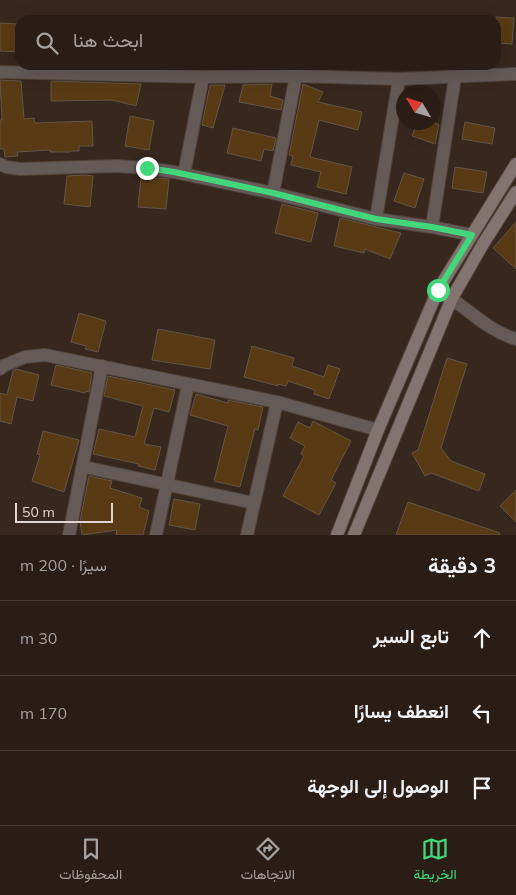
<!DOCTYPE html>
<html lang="ar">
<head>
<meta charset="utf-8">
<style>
	:root { --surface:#291d16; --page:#352a23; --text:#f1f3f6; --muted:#a5a2a1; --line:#453b35; --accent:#43d77b }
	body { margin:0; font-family:Mulish,Vazirmatn,sans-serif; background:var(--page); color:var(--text); direction:rtl }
	.compass { position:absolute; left:396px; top:85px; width:45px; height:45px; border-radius:50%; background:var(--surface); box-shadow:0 5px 20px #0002; rotate:308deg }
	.scale { position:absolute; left:15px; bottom:12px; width:98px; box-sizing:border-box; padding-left:5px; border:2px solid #e1d5cf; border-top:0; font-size:14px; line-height:18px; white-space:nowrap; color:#e1d5cf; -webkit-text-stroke:4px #37271d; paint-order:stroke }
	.stop { position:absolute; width:15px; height:15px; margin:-11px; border:4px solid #43d77b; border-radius:50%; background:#fff }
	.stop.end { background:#43d77b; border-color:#fff; box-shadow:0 1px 5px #0008 }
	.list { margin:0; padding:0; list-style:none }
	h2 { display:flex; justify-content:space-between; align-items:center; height:65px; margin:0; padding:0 20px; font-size:21px }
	h2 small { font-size:16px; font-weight:400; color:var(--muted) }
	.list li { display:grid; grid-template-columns:32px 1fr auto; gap:15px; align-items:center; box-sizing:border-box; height:75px; padding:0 20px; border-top:1px solid var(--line) }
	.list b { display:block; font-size:19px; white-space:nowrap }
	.list em { font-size:16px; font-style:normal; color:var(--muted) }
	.icon { flex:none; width:28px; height:28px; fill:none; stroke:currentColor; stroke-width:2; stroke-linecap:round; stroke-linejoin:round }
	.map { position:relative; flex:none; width:516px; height:535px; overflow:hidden; direction:ltr }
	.search { position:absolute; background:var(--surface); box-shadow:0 5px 20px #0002; left:15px; right:15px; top:15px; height:55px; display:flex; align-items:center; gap:12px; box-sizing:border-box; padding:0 18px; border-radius:15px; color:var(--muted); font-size:19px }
	.sheet { height:290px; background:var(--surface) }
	nav { display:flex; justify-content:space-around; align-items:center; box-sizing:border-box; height:70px; border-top:1px solid var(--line); background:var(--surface); font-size:14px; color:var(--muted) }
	nav a { display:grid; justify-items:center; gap:2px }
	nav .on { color:var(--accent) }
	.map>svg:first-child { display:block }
	.building { fill:#583b14; stroke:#635546 }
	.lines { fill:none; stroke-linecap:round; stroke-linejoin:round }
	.street-casing { stroke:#524339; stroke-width:14 }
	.secondary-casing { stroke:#524339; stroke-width:14 }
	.street { stroke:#645a58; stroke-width:12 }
	.secondary { stroke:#847471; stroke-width:12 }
	.route { stroke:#43d77b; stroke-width:6 }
</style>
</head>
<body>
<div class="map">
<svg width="516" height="535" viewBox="0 0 516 535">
	<rect width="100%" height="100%" fill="#37271d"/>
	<!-- building -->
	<g class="building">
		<path d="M 496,17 L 514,18 L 512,44 L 496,43 Z"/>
		<path d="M 0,23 L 20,24 L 20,52 L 0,51 Z"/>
		<path d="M 0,80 L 21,81 L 24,119 L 34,118 L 35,123 L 92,121 L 93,146 L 79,146 L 79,151 L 70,151 L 70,152 L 50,152 L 50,150 L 17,152 L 18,156 L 5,157 L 4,149 L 0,149 L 0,120 L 2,120 Z"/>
		<path d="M 51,81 L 141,84 L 136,106 L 112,100 L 51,101 Z"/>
		<path d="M 272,84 L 270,96 L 283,100 L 281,110 L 239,102 L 243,85 Z"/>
		<path d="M 303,84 L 323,92 L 318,102 L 362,112 L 358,130 L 319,120 L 310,157 L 352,167 L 346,194 L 317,187 L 321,172 L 291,165 L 293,156 L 289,155 Z"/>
		<path d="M 210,85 L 225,85 L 213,128 L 202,125 Z"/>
		<path d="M 130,116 L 154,121 L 149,150 L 125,146 Z"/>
		<path d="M 417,122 L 434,122 L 439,125 L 435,144 L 412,136 Z"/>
		<path d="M 465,122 L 495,128 L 492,144 L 462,139 Z"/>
		<path d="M 233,128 L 276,138 L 273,151 L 264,149 L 261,161 L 227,153 Z"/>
		<path d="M 455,167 L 487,172 L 483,193 L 452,188 Z"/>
		<path d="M 404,173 L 424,179 L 415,208 L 394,201 Z"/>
		<path d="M 85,175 L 93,176 L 90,207 L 64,204 L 67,176 Z"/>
		<path d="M 141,177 L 169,179 L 166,209 L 138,207 Z"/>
		<path d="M 282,204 L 318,213 L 311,242 L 275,233 Z"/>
		<path d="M 340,218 L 401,233 L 390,259 L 365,249 L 364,253 L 334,246 Z"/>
		<path d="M 516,222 L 516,269 L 493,248 Z"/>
		<path d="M 79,313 L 106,321 L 98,352 L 85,349 L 86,346 L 71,342 Z"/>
		<path d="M 158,329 L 215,340 L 210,369 L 152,360 Z"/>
		<path d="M 252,346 L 294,358 L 292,366 L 324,377 L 328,365 L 340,369 L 329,399 L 314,394 L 315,390 L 288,381 L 286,386 L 278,384 L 278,386 L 244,377 Z"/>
		<path d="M 447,358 L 467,364 L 441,448 L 451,461 L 485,474 L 479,491 L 431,473 L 425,476 L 412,453 L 418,450 Z"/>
		<path d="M 56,365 L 92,373 L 89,392 L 86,391 L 85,393 L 51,385 Z"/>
		<path d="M 16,369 L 39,375 L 33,401 L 17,397 L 11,424 L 0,421 L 0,393 L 7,395 L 13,371 Z"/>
		<path d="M 108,376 L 175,390 L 169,412 L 154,408 L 144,444 L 161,447 L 155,470 L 138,466 L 139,464 L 93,454 L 99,429 L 135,437 L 143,406 L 104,396 Z"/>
		<path d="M 196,394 L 228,403 L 228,400 L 263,407 L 258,430 L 255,429 L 240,487 L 214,481 L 228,426 L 190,415 Z"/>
		<path d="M 313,421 L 351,441 L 331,480 L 336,483 L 319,515 L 283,496 L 304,456 L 301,454 L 305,446 L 290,438 L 298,422 L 310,428 Z"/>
		<path d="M 43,431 L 79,440 L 64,492 L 32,481 L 40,455 L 37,454 Z"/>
		<path d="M 89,476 L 112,481 L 110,488 L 142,498 L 139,507 L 149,511 L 143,535 L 116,535 L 117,530 L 82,535 L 80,521 Z"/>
		<path d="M 516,490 L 516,522 L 500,506 Z"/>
		<path d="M 174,499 L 200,504 L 195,530 L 169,525 Z"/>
		<path d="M 408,502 L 500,533 L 499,535 L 396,535 Z"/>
	</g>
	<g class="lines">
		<defs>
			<g id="street">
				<path d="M 0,72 L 203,77 L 296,76 L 399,79 L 516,74"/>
				<path d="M 0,164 L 6,167 L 20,169 L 116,166 L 147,168 L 174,172 L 273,193 L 376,219 L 432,227 L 472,235"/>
				<path d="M 184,174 L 203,77"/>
				<path d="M 273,193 L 296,76"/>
				<path d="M 376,219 L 399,79"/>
				<path d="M 432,227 L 455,77"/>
				<path d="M 438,290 C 465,305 485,330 516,339"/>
				<path d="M 0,369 L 3,366 L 25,357 L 45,355 L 277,402 L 378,430"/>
				<path d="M 84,467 L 254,503"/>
				<path d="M 69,535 L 102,366"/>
				<path d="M 156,535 L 188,385"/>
				<path d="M 247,535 L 277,402"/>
			</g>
			<g id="secondary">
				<path d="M 337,535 L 378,430 L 438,290 L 516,164"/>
				<path d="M 354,535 L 452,298 L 483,244 L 516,192"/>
			</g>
		</defs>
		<!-- street casing -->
		<use href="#street" class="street-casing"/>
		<!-- secondary casing -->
		<use href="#secondary" class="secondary-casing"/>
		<!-- street -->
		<use href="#street" class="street"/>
		<!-- secondary -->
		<use href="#secondary" class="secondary"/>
	</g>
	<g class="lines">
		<!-- route -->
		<path class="route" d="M 147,168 L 174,172 L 273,193 L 376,219 L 432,227 L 472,235 L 438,290"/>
	</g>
</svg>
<svg class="compass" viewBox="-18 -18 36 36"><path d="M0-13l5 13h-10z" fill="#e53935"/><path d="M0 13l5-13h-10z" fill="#a5a2a1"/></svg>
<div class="scale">50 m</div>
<div class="stop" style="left:438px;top:290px"></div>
<div class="stop end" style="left:147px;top:168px"></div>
<div class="search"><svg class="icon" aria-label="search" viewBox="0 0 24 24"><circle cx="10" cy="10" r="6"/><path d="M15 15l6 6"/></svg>ابحث هنا</div>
</div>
<section class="sheet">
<h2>3 دقيقة<small>سيرًا · 200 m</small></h2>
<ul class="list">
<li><svg class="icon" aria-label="ahead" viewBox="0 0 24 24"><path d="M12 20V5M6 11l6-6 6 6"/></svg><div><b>تابع السير</b></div><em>30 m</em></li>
<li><svg class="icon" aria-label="left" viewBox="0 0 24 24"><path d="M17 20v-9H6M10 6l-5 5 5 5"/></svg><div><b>انعطف يسارًا</b></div><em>170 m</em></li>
<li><svg class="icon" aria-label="arrive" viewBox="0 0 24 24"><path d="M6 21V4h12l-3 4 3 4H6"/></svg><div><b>الوصول إلى الوجهة</b></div></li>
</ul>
</section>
<nav>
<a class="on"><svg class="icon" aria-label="map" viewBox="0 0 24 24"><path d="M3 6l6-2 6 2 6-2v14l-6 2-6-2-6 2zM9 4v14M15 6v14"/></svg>الخريطة</a>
<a><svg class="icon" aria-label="directions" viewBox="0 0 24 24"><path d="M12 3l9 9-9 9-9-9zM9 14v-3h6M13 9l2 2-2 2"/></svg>الاتجاهات</a>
<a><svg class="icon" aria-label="saved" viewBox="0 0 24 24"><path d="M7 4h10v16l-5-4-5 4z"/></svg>المحفوظات</a>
</nav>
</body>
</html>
